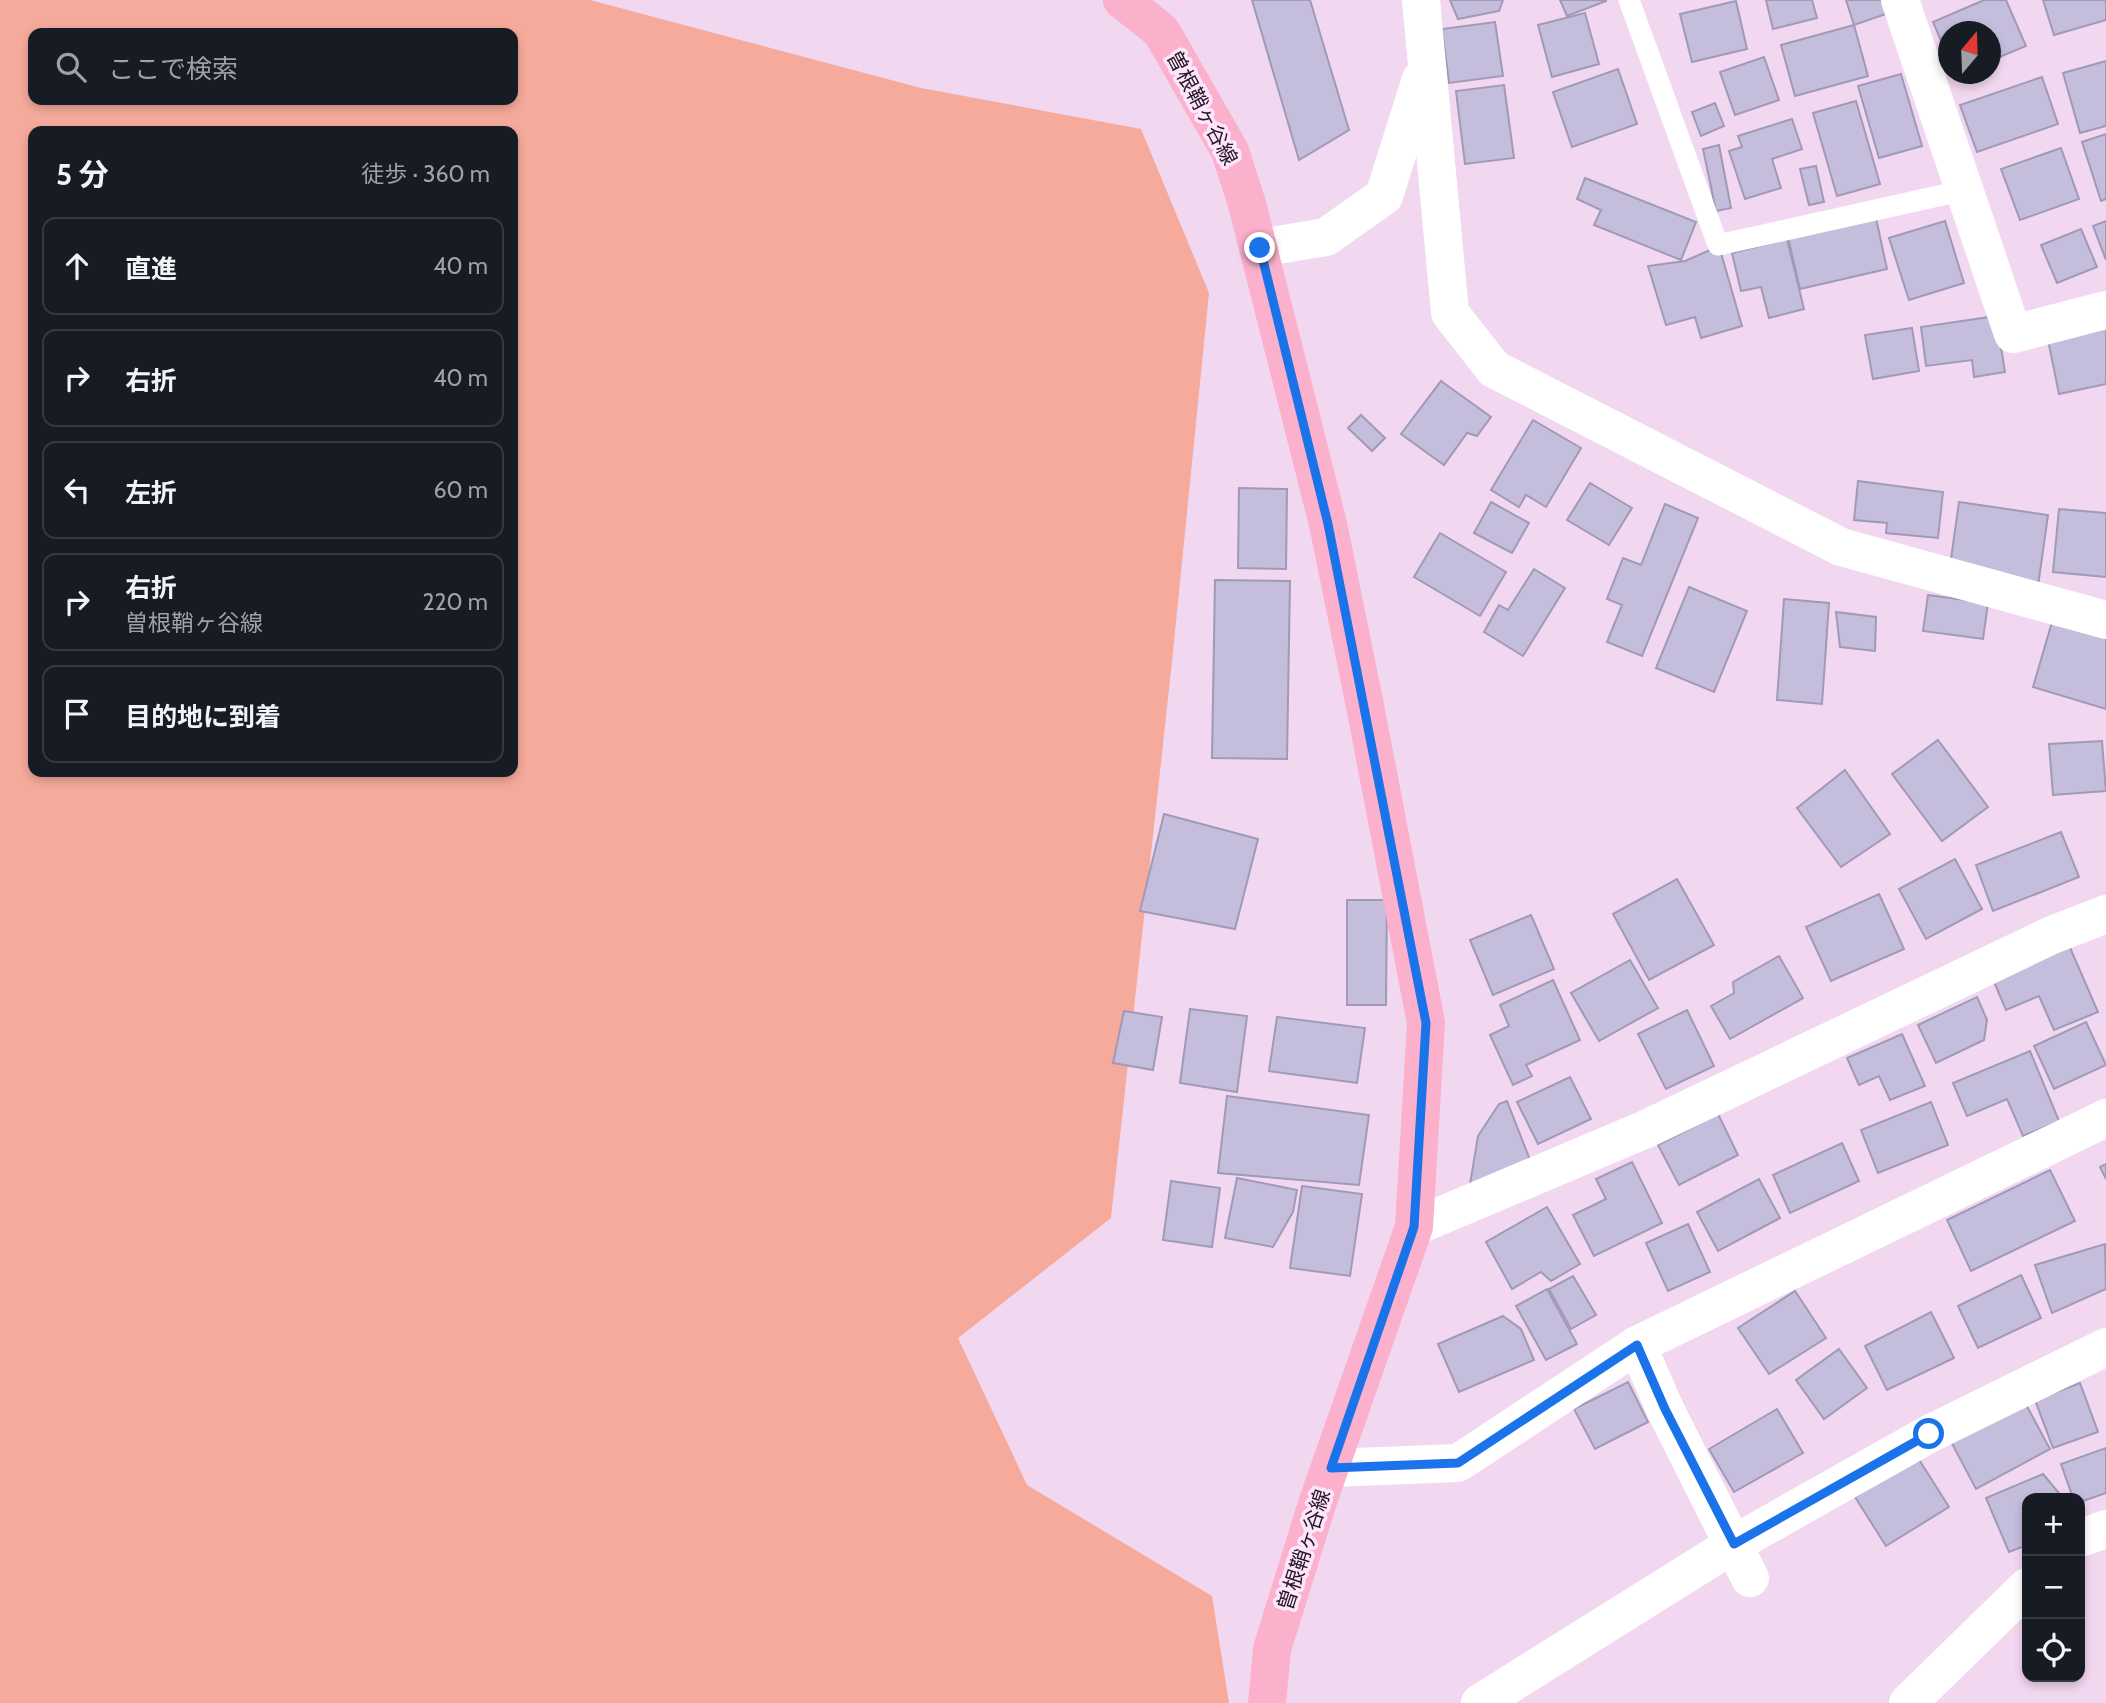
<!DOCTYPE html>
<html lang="ja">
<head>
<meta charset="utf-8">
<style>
	:root { --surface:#171b24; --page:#242831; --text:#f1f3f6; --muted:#9ea1a6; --line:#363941 }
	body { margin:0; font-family:Cabin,"Noto Sans JP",sans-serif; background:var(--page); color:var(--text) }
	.controls { position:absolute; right:21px; bottom:21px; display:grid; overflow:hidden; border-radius:14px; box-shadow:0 4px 10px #0003 }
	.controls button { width:63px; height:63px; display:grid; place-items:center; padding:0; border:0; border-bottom:2px solid var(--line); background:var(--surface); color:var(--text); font:35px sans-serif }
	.compass { position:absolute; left:1938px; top:21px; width:63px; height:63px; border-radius:50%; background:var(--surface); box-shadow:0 4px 10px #0003; rotate:19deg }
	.stop { position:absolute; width:21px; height:21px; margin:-16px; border:5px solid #1a73e8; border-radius:50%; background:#fff }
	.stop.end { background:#1a73e8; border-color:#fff; box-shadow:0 2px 7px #0008 }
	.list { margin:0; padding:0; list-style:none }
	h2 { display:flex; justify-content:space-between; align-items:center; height:91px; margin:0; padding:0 28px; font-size:30px }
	h2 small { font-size:23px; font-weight:400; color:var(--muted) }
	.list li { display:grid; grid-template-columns:46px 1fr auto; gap:21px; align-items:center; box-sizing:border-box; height:98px; margin:0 14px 14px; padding:0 14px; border:2px solid var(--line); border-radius:14px }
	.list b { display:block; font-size:26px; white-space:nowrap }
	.list p { margin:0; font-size:23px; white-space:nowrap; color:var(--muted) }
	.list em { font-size:23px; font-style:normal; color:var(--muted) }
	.icon { flex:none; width:38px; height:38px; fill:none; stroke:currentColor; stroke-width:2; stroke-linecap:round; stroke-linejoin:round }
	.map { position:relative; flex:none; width:2106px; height:1703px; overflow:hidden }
	.search { position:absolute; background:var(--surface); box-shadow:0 4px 10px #0003; left:28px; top:28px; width:490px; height:77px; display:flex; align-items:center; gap:18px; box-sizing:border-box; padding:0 24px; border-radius:14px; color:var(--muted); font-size:26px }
	.panel { position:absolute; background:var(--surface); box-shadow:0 4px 10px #0003; left:28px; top:126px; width:490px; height:651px; border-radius:14px }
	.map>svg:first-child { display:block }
	.green { fill:#f5aa9b; fill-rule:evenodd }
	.building { fill:#c4bddc; stroke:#a099b7; stroke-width:2 }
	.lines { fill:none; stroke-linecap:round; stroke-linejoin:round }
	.lane { stroke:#fff; stroke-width:21 }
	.street { stroke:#fff; stroke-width:38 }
	.primary { stroke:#fbb1cb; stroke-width:38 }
	.route { stroke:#1a73e8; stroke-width:9 }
	.labels { text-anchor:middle; stroke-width:7; stroke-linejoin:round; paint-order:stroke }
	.street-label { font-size:21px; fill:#221922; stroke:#ffe4fd }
</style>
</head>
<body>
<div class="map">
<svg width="2106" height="1703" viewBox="0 0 2106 1703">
	<rect width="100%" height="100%" fill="#f2d7f0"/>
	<!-- green -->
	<path class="green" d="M 0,0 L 590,0 L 921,88 L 1141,129 L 1209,293 L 1172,662 L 1111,1218 L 958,1338 L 1027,1485 L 1212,1596 L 1229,1703 L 0,1703 ZM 33,33 L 513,33 L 513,100 L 33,100 ZM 33,131 L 513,131 L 513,772 L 33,772 Z"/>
	<!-- building -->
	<g class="building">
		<path d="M 1252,0 L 1310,0 L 1349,130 L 1299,160 Z"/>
		<path d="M 1450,0 L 1503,0 L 1499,11 L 1458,19 Z"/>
		<path d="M 1560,0 L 1606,0 L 1606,1 L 1567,16 Z"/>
		<path d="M 1766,0 L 1812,0 L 1817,18 L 1773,29 Z"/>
		<path d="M 1846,0 L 1884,0 L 1889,13 L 1854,25 Z"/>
		<path d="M 1984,0 L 2006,0 L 2026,46 L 1990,61 L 1990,32 L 1948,32 L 1948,57 L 1933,22 Z"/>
		<path d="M 2043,0 L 2106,0 L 2106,20 L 2054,35 Z"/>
		<path d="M 1736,1 L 1747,49 L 1692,62 L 1680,14 Z"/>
		<path d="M 1585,13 L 1599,64 L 1552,77 L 1538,25 Z"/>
		<path d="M 1495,22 L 1503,76 L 1449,83 L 1442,29 Z"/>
		<path d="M 1854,25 L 1868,76 L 1795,96 L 1781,45 Z"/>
		<path d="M 1764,57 L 1779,100 L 1735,115 L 1720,72 Z"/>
		<path d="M 2106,61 L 2106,126 L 2080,133 L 2063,73 Z"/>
		<path d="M 1618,69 L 1637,124 L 1572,147 L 1553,92 Z"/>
		<path d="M 1901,74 L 1922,146 L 1879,158 L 1858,86 Z"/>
		<path d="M 2042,77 L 2058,124 L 1977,152 L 1960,105 Z"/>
		<path d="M 1504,85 L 1514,158 L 1465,164 L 1456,91 Z"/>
		<path d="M 1856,101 L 1880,184 L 1837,196 L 1813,113 Z"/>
		<path d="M 1715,103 L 1724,126 L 1701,136 L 1692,112 Z"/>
		<path d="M 1792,119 L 1802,149 L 1772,159 L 1781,188 L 1745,199 L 1729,151 L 1742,147 L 1738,136 Z"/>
		<path d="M 2106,134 L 2106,199 L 2101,201 L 2082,142 Z"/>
		<path d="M 1719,145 L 1731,208 L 1716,211 L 1703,149 Z"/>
		<path d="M 2061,148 L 2079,199 L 2020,220 L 2001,169 Z"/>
		<path d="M 1816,166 L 1824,202 L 1809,205 L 1800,169 Z"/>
		<path d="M 1585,178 L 1696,222 L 1681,260 L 1594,225 L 1601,210 L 1577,199 Z"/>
		<path d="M 1876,218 L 1887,269 L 1800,289 L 1788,237 Z"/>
		<path d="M 1945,221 L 1964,283 L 1909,300 L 1889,238 Z"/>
		<path d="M 2106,221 L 2106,260 L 2093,226 Z"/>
		<path d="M 2081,229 L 2097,267 L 2057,283 L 2041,245 Z"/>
		<path d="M 1787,239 L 1804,309 L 1769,318 L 1761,287 L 1741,291 L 1732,253 Z"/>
		<path d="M 1719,246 L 1742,326 L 1701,338 L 1695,317 L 1666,325 L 1648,266 L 1685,261 Z"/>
		<path d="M 1996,316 L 2005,372 L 1974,377 L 1972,360 L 1926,366 L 1921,327 Z"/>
		<path d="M 2106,323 L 2106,384 L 2059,394 L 2047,335 Z"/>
		<path d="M 1912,328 L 1919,371 L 1873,379 L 1865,335 Z"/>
		<path d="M 1441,381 L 1491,417 L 1477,436 L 1467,433 L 1444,465 L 1401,434 Z"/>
		<path d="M 1361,415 L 1385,438 L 1372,451 L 1348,428 Z"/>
		<path d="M 1533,420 L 1581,448 L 1546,507 L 1526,495 L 1519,507 L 1491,490 Z"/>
		<path d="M 1858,481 L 1943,492 L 1938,538 L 1886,533 L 1887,523 L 1854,520 Z"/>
		<path d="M 1590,483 L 1632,508 L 1609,545 L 1567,520 Z"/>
		<path d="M 1239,488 L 1287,489 L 1286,569 L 1238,568 Z"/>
		<path d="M 1491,502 L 1529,523 L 1512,553 L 1474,533 Z"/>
		<path d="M 1959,502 L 2048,515 L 2038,586 L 1949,573 Z"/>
		<path d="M 1665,504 L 1698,518 L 1642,656 L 1607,642 L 1622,605 L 1607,599 L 1623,558 L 1641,565 Z"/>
		<path d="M 2059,509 L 2106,513 L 2106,577 L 2053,572 Z"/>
		<path d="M 1440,533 L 1506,572 L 1480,616 L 1414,577 Z"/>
		<path d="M 1534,569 L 1565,588 L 1523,656 L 1484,632 L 1499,605 L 1508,610 Z"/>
		<path d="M 1215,580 L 1290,581 L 1287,759 L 1212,758 Z"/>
		<path d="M 1689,587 L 1747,611 L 1714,692 L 1656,668 Z"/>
		<path d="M 1928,595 L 1988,603 L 1983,639 L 1923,631 Z"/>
		<path d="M 1784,599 L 1829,603 L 1822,704 L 1777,700 Z"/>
		<path d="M 1836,612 L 1876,617 L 1875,651 L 1840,647 Z"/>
		<path d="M 2052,622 L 2106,638 L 2106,709 L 2033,687 Z"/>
		<path d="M 1938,740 L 1988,807 L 1942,841 L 1892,774 Z"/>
		<path d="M 2102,741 L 2106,791 L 2053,795 L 2049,744 Z"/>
		<path d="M 1845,770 L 1890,834 L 1841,867 L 1797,808 Z"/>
		<path d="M 1164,814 L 1258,839 L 1235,929 L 1140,911 Z"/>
		<path d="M 2061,832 L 2079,877 L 1993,911 L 1976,865 Z"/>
		<path d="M 1955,859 L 1982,909 L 1926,939 L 1899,889 Z"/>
		<path d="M 1677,879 L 1714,945 L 1649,980 L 1613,914 Z"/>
		<path d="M 1879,894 L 1904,949 L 1831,981 L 1806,927 Z"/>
		<path d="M 1347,900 L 1387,900 L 1386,1005 L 1347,1005 Z"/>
		<path d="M 1531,915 L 1554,969 L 1493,995 L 1470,940 Z"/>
		<path d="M 2068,943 L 2098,1012 L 2054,1030 L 2039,996 L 2006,1010 L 1991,975 Z"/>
		<path d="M 1779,956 L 1803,998 L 1730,1039 L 1711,1006 L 1734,993 L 1733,982 Z"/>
		<path d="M 1630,960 L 1658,1008 L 1599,1041 L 1571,993 Z"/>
		<path d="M 1553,980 L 1580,1040 L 1526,1065 L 1532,1076 L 1513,1085 L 1490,1035 L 1509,1026 L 1500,1005 Z"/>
		<path d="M 1977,997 L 1987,1020 L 1984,1040 L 1936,1063 L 1918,1025 Z"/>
		<path d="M 1190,1009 L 1247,1016 L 1237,1092 L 1180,1083 Z"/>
		<path d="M 1687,1010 L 1714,1066 L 1666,1089 L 1638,1034 Z"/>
		<path d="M 1124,1011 L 1162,1017 L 1153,1070 L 1113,1063 Z"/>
		<path d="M 1277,1017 L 1365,1028 L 1357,1083 L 1269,1071 Z"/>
		<path d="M 2086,1022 L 2106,1065 L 2054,1089 L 2034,1046 Z"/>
		<path d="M 1902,1034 L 1925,1086 L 1890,1100 L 1879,1076 L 1859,1085 L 1847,1058 Z"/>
		<path d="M 2030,1051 L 2059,1121 L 2023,1136 L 2007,1099 L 1967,1116 L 1953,1083 Z"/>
		<path d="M 1570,1077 L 1591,1119 L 1538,1144 L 1517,1102 Z"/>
		<path d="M 1227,1096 L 1369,1115 L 1359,1185 L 1218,1173 Z"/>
		<path d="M 1507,1101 L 1532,1165 L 1469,1190 L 1478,1136 L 1499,1104 Z"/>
		<path d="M 1931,1102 L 1948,1145 L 1878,1173 L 1861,1130 Z"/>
		<path d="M 1718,1114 L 1738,1155 L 1679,1185 L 1658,1145 Z"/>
		<path d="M 1842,1143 L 1859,1181 L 1790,1213 L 1773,1175 Z"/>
		<path d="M 1632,1162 L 1662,1223 L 1594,1256 L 1573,1215 L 1606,1199 L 1596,1179 Z"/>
		<path d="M 2106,1164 L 2106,1179 L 2100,1167 Z"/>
		<path d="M 2050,1170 L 2075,1221 L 1971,1271 L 1947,1220 Z"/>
		<path d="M 1237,1178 L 1297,1190 L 1293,1212 L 1273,1247 L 1225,1238 Z"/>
		<path d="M 1759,1179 L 1780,1218 L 1718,1251 L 1697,1212 Z"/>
		<path d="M 1171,1181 L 1220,1188 L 1212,1247 L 1163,1240 Z"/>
		<path d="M 1302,1186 L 1362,1194 L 1350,1276 L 1290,1268 Z"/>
		<path d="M 1547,1207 L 1580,1264 L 1551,1281 L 1541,1272 L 1512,1289 L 1486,1242 Z"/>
		<path d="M 1688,1224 L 1710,1272 L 1668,1291 L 1646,1243 Z"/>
		<path d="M 2105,1244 L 2106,1289 L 2052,1313 L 2035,1265 Z"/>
		<path d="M 2021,1275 L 2041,1318 L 1978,1348 L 1958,1306 Z"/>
		<path d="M 1573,1276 L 1596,1315 L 1571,1329 L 1549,1289 Z"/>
		<path d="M 1547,1289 L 1577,1344 L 1546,1360 L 1516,1306 Z"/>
		<path d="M 1795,1291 L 1826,1338 L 1769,1374 L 1738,1328 Z"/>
		<path d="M 1931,1312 L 1954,1358 L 1887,1390 L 1865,1346 Z"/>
		<path d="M 1503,1316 L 1521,1329 L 1534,1360 L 1459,1392 L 1438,1344 Z"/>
		<path d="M 1839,1349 L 1867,1388 L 1824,1419 L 1796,1380 Z"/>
		<path d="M 1628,1382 L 1648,1422 L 1595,1449 L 1574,1409 Z"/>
		<path d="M 2080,1383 L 2098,1432 L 2053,1448 L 2035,1400 Z"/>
		<path d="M 2023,1399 L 2050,1449 L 1976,1489 L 1949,1438 Z"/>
		<path d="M 1777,1409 L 1803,1453 L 1734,1492 L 1709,1449 Z"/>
		<path d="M 2106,1448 L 2106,1493 L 2080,1502 L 2080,1498 L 2073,1498 L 2061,1464 Z"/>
		<path d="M 1918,1458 L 1949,1507 L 1886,1546 L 1855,1497 Z"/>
		<path d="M 2043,1474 L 2063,1498 L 2027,1498 L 2027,1545 L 2009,1552 L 1986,1498 Z"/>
	</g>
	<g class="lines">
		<!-- lane -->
		<path class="lane" d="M 1629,0 L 1718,245 L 1965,190"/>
		<!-- street -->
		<g class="street">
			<path d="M 1421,0 L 1450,313 L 1494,369 L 1841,547 L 2106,620"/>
			<path d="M 1900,0 L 2013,334 L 2106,310"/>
			<path d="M 1260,248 L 1326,237 L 1384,196 L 1421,79"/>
			<path d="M 1414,1227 L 1646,1129 L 2052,935 L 2106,914"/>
			<path d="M 1637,1345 L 1665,1409 L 1750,1578"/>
			<path d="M 1331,1468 L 1458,1463 L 1637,1345 L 2106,1118"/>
			<path d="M 2080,1538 L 2106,1529"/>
			<path d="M 1480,1703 L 1734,1544 L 1929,1434 L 2106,1347"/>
			<path d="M 1908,1703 L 2027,1587"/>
		</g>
		<!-- primary -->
		<path class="primary" d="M 1122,0 L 1161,31 L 1230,151 L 1247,204 L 1328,524 L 1365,706 L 1426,1023 L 1414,1227 L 1318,1501 L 1272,1649 L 1267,1703"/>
	</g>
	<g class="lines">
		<!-- route -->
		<path class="route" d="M 1260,248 L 1328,524 L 1426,1023 L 1414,1227 L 1331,1468 L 1458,1463 L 1637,1345 L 1665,1409 L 1734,1544 L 1929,1434"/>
	</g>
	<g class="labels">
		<!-- street labels -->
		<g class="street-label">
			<text transform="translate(1202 108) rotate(62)" y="7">曽根鞘ヶ谷線</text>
			<text transform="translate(1304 1550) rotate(-72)" y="7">曽根鞘ヶ谷線</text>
		</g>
	</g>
</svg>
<div class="controls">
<button>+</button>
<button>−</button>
<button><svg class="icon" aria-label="locate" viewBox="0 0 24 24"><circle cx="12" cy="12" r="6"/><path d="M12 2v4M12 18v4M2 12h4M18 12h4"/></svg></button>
</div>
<svg class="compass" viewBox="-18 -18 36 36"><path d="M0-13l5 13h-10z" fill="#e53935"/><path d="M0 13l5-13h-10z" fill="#9ea1a6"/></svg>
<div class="stop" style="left:1929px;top:1434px"></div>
<div class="stop end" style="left:1260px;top:248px"></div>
<div class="search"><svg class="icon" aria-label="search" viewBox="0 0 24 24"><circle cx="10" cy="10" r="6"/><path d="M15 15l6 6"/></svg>ここで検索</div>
<section class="panel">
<h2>5 分<small>徒歩 · 360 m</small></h2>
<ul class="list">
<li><svg class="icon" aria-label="ahead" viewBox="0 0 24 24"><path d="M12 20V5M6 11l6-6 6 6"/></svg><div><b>直進</b></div><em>40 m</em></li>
<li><svg class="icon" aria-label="right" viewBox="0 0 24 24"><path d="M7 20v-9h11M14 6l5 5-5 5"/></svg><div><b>右折</b></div><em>40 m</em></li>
<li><svg class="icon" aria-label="left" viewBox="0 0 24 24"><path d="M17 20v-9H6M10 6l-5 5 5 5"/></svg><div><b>左折</b></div><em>60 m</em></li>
<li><svg class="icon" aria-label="right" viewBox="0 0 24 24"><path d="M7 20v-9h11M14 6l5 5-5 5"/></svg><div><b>右折</b><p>曽根鞘ヶ谷線</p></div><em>220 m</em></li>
<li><svg class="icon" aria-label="arrive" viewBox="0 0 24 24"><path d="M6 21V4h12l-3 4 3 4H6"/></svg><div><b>目的地に到着</b></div></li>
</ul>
</section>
</div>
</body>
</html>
